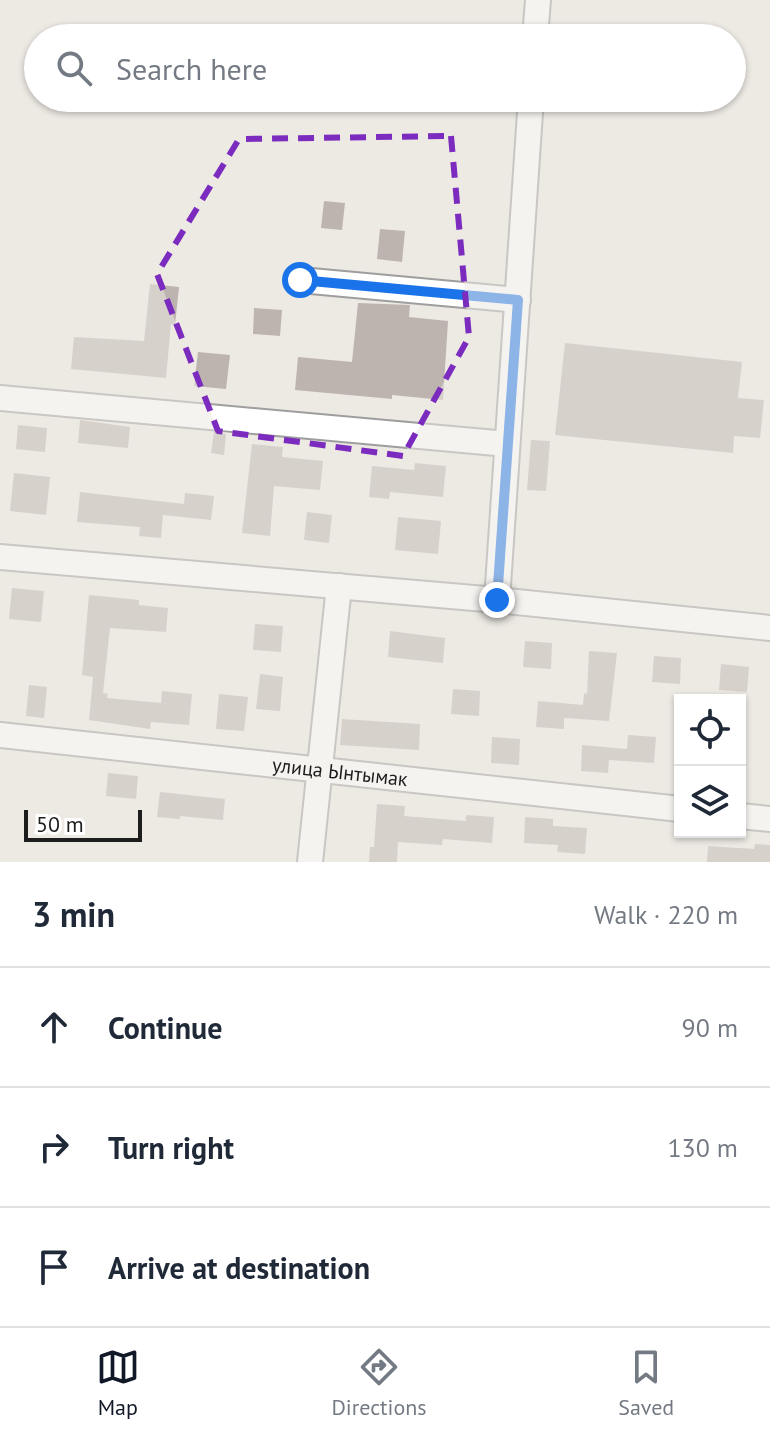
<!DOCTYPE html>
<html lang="en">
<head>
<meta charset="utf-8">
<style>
	:root { --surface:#fff; --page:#f6f6f7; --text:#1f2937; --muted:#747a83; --line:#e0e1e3; --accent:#111827 }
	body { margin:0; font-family:"PT Sans",sans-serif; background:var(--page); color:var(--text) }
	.controls { position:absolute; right:24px; bottom:24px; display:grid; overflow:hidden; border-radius:0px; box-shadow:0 2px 6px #0004 }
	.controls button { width:72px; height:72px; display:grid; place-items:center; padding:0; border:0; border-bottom:2px solid var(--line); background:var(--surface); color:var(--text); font:40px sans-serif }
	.scale { position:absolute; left:24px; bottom:20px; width:118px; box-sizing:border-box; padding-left:8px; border:4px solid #1d1d1d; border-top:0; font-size:22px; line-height:28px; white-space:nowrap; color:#1d1d1d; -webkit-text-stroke:6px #fff; paint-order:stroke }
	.stop { position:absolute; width:24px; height:24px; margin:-18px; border:6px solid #1a73e8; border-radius:50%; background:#fff }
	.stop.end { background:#1a73e8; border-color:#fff; box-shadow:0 2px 8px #0008 }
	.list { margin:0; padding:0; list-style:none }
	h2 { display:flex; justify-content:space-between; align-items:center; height:104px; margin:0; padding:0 32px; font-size:34px }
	h2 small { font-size:26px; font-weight:400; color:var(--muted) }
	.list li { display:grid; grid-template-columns:52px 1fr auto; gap:24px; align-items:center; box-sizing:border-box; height:120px; padding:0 32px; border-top:2px solid var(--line) }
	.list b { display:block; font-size:30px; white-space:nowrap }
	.list em { font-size:26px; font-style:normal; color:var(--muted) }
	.icon { flex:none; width:44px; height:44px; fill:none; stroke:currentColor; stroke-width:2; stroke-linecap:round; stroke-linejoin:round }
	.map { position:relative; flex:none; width:770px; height:862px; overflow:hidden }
	.search { position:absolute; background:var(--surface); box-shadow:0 2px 6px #0004; left:24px; right:24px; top:24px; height:88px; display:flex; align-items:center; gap:20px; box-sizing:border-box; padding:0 28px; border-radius:44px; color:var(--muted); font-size:30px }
	.sheet { height:464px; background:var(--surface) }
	nav { display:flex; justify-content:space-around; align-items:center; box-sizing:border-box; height:112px; border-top:2px solid var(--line); background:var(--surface); font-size:22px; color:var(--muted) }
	nav a { display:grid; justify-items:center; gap:4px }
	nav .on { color:var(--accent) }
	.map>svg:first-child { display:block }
	.building { fill:#bdb4b0 }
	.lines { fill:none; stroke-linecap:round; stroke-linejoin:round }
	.minor-casing { stroke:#9e9e9e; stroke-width:28 }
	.minor { stroke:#fff; stroke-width:24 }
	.route { stroke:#1a73e8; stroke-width:10 }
	.marked { fill:none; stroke:#7b2cbf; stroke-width:6; stroke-dasharray:16 10; stroke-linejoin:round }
	.labels { text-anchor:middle; stroke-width:7; stroke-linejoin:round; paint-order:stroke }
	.street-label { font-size:20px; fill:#1d1d1d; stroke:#fff }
</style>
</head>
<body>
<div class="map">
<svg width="770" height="862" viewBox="0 0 770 862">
	<rect width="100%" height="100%" fill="#ede9e3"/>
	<!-- building -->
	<g class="building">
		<path d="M 324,201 L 345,203 L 342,230 L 321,228 Z"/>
		<path d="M 380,229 L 405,231 L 402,262 L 377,259 Z"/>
		<path d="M 150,284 L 179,287 L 175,325 L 171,324 L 166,378 L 71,369 L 74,337 L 144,341 Z"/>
		<path d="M 358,303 L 410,305 L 409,317 L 448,321 L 443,400 L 392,395 L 392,399 L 295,390 L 298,357 L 352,362 Z"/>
		<path d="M 254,308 L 282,310 L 280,336 L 253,334 Z"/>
		<path d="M 565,343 L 742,362 L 738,398 L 764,400 L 760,438 L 734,436 L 733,453 L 555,435 Z"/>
		<path d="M 198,352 L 230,355 L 226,389 L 194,386 Z"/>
		<path d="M 80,420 L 130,427 L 128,448 L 78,443 Z"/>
		<path d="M 18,425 L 47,428 L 45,452 L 16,449 Z"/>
		<path d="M 214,432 L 226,434 L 224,455 L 211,453 Z"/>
		<path d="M 531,440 L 550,441 L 546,491 L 527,490 Z"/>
		<path d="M 252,444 L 283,447 L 282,457 L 323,461 L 320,490 L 274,486 L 270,536 L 242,533 Z"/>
		<path d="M 415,463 L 446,466 L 443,497 L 390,492 L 389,499 L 369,497 L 372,466 L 414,470 Z"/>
		<path d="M 14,473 L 50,477 L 46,515 L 10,511 Z"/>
		<path d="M 80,492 L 184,504 L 185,493 L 214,496 L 211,520 L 163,515 L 161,538 L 139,536 L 140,527 L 77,522 Z"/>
		<path d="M 307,512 L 332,515 L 329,543 L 304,540 Z"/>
		<path d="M 398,517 L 441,521 L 438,554 L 395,550 Z"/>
		<path d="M 12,588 L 44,591 L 41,622 L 9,619 Z"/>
		<path d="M 89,595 L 139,600 L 139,605 L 168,608 L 166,632 L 110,628 L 103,693 L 108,694 L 107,698 L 161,703 L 162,691 L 192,694 L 189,725 L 151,722 L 150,729 L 89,720 L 93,677 L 82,675 Z"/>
		<path d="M 255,624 L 283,626 L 281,652 L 253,650 Z"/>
		<path d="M 390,631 L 445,638 L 443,663 L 388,657 Z"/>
		<path d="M 525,641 L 552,643 L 551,669 L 523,667 Z"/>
		<path d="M 589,651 L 617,653 L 609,721 L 564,718 L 564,729 L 536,727 L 538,701 L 583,705 L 584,693 L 587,694 Z"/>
		<path d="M 654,656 L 681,658 L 680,684 L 652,682 Z"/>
		<path d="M 721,664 L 749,667 L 747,692 L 719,690 Z"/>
		<path d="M 260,674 L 283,677 L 280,711 L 256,709 Z"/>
		<path d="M 29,685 L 47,687 L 44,718 L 26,716 Z"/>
		<path d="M 453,689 L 480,691 L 479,716 L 451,714 Z"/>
		<path d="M 219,694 L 248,697 L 244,731 L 216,729 Z"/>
		<path d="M 342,719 L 420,724 L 419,750 L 340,745 Z"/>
		<path d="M 628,735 L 656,737 L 654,763 L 609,760 L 608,773 L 581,771 L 582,745 L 627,749 Z"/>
		<path d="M 492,737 L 520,739 L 519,765 L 491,763 Z"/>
		<path d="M 108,773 L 138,776 L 136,799 L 106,796 Z"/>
		<path d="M 160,792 L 225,799 L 223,820 L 180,816 L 180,819 L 157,817 Z"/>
		<path d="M 377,804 L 405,806 L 404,816 L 466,821 L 466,815 L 494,817 L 492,843 L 443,839 L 442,845 L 398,842 L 397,862 L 369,862 L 370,847 L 374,847 Z"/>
		<path d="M 525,817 L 553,819 L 553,826 L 587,828 L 585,854 L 557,852 L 558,845 L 524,843 Z"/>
		<path d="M 755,844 L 770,845 L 770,862 L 707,862 L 708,846 L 754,849 Z"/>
	</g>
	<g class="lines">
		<defs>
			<g id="minor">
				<path d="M 535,38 L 538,0"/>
				<path d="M 300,280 L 518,300"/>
				<path d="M 0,398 L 507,444"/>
				<path d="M 0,557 L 497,600 L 770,628"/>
				<path d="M 497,600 L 531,98"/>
				<path id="s1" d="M 0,735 L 680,809"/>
				<path d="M 740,816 L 770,819"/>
				<path d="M 310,862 L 339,586"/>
			</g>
		</defs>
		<!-- minor casing -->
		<use href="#minor" class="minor-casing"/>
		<!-- minor -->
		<use href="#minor" class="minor"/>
	</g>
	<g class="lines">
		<!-- route -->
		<path class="route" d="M 300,280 L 518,300 L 497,600"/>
	</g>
	<!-- marked area -->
	<path d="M0 0H770V862H0ZM 451,136 L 469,337 L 403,456 L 218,431 L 157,274 L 239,139 Z" fill="#ede9e3" fill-opacity=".55" fill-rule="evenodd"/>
	<path class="marked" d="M 451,136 L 469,337 L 403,456 L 218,431 L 157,274 L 239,139 Z"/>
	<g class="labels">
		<!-- street labels -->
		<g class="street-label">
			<text dy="7" stroke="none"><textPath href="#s1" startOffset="342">улица Ынтымак</textPath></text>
		</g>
	</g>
</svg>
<div class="controls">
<button><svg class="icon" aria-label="locate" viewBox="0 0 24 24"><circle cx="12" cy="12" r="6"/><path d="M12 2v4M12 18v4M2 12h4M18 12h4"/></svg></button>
<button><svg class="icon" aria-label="layers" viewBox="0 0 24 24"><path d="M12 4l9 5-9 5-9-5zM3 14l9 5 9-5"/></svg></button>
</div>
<div class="scale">50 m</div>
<div class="stop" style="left:300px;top:280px"></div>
<div class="stop end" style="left:497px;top:600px"></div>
<div class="search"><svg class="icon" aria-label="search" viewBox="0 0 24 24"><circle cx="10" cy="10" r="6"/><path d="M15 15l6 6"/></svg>Search here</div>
</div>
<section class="sheet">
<h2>3 min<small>Walk · 220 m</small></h2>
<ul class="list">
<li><svg class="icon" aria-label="ahead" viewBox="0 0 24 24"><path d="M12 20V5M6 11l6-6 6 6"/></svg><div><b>Continue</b></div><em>90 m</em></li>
<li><svg class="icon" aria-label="right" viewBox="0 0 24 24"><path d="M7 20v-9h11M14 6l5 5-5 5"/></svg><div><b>Turn right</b></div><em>130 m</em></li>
<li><svg class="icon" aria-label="arrive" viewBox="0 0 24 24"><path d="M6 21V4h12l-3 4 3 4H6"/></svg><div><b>Arrive at destination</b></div></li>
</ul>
</section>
<nav>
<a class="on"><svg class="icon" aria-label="map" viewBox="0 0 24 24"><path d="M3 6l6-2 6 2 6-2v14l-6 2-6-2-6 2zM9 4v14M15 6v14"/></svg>Map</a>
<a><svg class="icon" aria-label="directions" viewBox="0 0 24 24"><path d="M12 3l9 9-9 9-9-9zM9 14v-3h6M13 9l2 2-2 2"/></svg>Directions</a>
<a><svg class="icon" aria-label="saved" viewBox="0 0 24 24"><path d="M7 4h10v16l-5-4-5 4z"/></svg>Saved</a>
</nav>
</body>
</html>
